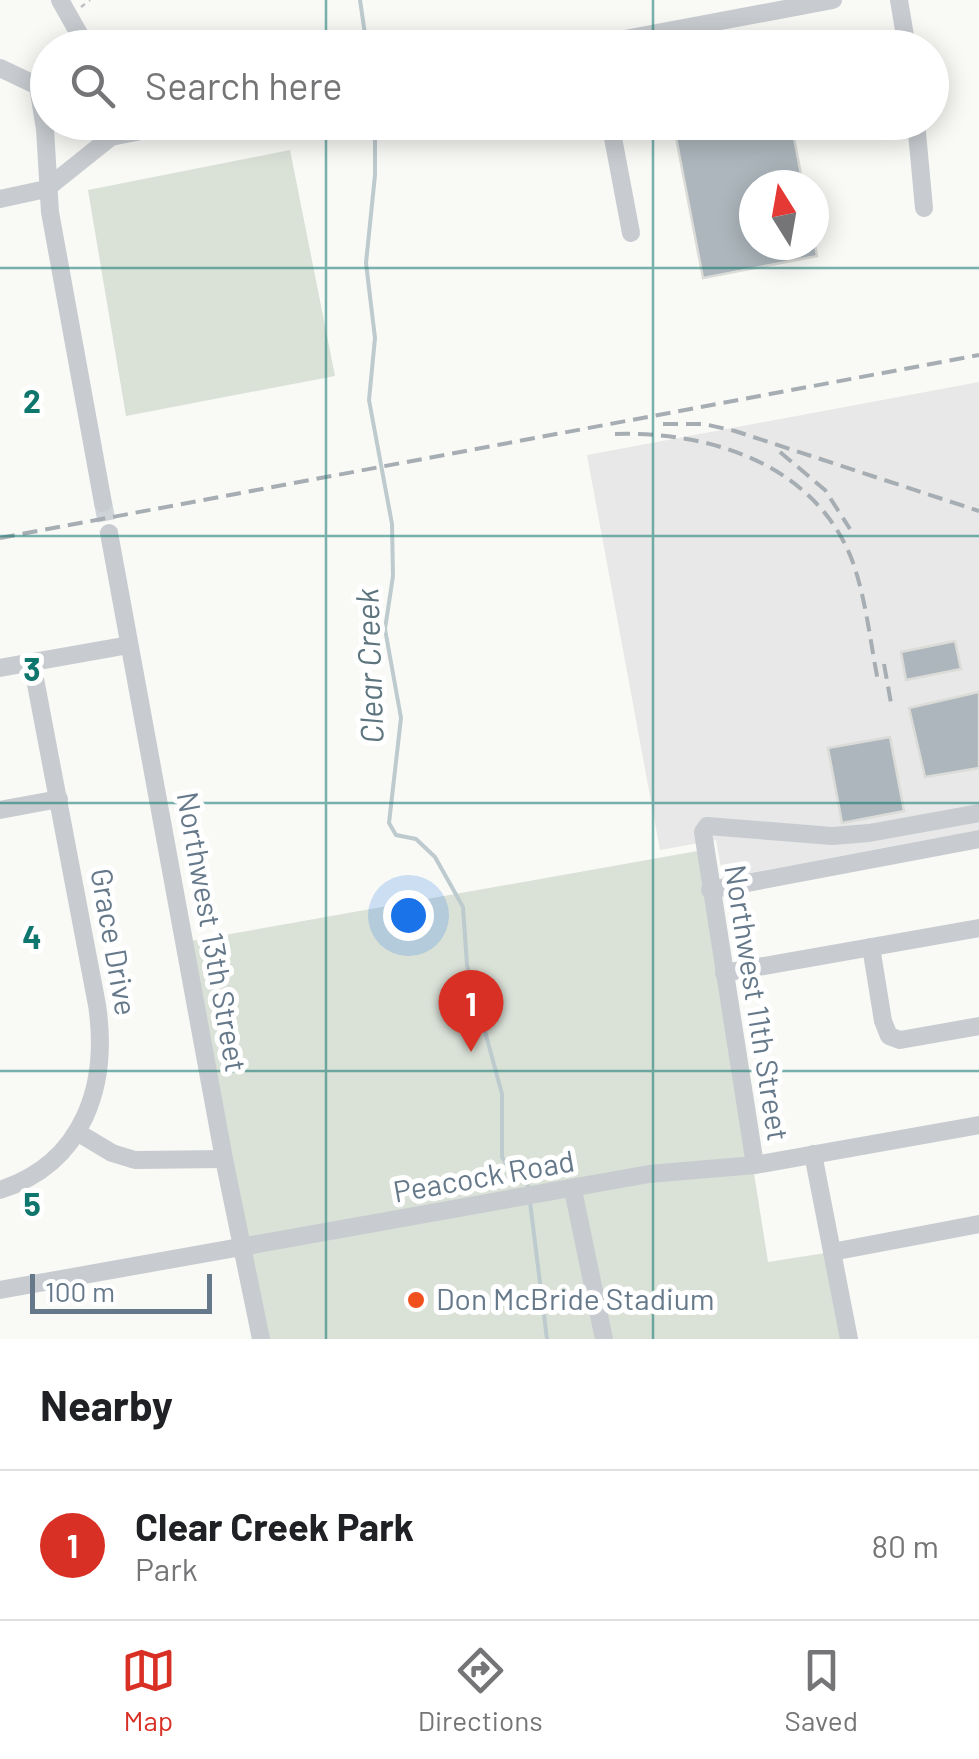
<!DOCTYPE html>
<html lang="en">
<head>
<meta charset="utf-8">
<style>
	:root { --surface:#fff; --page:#f2f2f2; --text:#202124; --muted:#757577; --line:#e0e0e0; --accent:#d93025 }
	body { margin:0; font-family:Barlow,sans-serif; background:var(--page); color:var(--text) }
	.compass { position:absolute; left:739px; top:170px; width:90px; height:90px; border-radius:50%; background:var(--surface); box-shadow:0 5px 25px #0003; rotate:349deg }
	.scale { position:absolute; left:30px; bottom:25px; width:182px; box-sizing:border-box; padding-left:10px; border:5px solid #65798a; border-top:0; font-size:28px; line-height:35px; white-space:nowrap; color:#65798a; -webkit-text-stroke:8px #fff; paint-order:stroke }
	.you { position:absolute; left:408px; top:915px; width:35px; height:35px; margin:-25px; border:8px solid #fff; border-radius:50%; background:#1a73e8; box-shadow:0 0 0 15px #1a73e833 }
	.badge { display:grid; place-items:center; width:65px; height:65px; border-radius:50%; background:var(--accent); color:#fff; font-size:32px; font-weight:700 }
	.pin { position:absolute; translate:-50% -82px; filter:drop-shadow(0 2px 5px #0008) }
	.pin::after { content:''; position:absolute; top:52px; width:35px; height:30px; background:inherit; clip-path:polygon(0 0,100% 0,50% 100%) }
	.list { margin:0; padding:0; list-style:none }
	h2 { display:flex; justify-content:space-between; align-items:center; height:130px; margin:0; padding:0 40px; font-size:42px }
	h2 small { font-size:32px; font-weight:400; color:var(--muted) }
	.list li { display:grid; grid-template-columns:65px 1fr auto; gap:30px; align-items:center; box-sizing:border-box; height:150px; padding:0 40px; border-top:2px solid var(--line) }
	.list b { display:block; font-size:38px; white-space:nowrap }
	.list p { margin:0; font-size:32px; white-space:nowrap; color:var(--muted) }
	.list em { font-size:32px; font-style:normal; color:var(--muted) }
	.icon { flex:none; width:55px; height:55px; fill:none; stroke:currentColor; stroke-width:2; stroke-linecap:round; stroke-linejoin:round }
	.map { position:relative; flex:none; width:979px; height:1339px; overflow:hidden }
	.search { position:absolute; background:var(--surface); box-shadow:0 5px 25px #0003; left:30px; right:30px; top:30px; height:110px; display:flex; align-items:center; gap:25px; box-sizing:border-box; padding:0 35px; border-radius:55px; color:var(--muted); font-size:38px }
	.sheet { height:280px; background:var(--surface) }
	nav { display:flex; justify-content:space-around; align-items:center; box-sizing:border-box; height:140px; border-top:2px solid var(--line); background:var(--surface); font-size:28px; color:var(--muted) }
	nav a { display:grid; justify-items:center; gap:5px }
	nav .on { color:var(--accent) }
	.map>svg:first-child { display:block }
	.built { fill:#e7e8e7 }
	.green { fill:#dae1d7 }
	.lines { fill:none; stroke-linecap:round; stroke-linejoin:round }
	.stream { stroke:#bdcace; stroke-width:4 }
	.building { fill:#acb6bc; stroke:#dbdbd8; stroke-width:2.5 }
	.minor-tunnel { stroke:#cdd3d6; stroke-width:18; stroke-dasharray:18 9; stroke-linecap:butt }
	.path { stroke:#bfc2c4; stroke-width:2.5; stroke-dasharray:5 5; stroke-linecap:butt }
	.minor { stroke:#c8ccd0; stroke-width:18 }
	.rail { stroke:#a6adb3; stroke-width:4; stroke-dasharray:15 8; stroke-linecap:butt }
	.grid { fill:none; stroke:#0f766e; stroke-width:2.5; stroke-opacity:0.55 }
	.poi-dot { fill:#f1511d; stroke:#fff; stroke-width:4 }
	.labels { text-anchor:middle; stroke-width:10; stroke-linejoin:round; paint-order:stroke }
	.street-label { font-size:30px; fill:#65798a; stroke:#fff }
	.poi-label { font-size:30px; fill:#65798a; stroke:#fff; text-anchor:start }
	.water-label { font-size:32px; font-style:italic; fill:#5c747e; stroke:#fff }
	.grid-label { font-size:32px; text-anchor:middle; font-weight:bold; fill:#0f766e; stroke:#fff; stroke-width:10; stroke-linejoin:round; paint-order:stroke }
</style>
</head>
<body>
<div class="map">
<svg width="979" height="1339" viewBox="0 0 979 1339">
	<rect width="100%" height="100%" fill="#f9f9f6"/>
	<!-- built -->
	<path class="built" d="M 979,382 L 979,830 L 723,878 L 716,840 L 660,850 L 587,455 Z"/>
	<!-- green -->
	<g class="green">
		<path d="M 290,150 L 335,376 L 126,416 L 88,190 Z"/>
		<path d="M 703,850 L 768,1262 L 832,1252 L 849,1339 L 261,1339 L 185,942 Z"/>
	</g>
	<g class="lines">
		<!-- stream -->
		<g class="stream">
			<path d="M 360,0 L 367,48"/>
			<path d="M 375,122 L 375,175 L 366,263 L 375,338 L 369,400 L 392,524 L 393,576 L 385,629 L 401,718 L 389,823 L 396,835 L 416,839 L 435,857 L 463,907 L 467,965 L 502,1094 L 502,1157 L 507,1165 L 527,1177 L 528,1188"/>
			<path d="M 530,1202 L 547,1339"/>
		</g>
	</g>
	<!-- building -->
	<g class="building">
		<path d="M 673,122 L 791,122 L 803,185 L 754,185 L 754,245 L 815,245 L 817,256 L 703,278 Z"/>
		<path d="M 955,641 L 961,669 L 906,680 L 901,652 Z"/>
		<path d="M 979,692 L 979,768 L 925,777 L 909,708 Z"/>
		<path d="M 890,737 L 904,811 L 842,823 L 828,748 Z"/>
	</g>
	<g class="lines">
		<!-- minor-tunnel -->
		<path class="minor-tunnel" d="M 103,503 L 109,533"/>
		<!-- path -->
		<path class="path" d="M 81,7 L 90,0"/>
		<!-- minor -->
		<g class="minor">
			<path d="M 60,0 L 87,48"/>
			<path d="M 899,0 L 907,48"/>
			<path d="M 577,48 L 833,0"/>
			<path d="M 0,68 L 38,86 L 45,129 L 50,212 L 103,503"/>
			<path d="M 610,122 L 631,233"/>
			<path d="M 916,122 L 924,208"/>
			<path d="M 0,199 L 46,189 L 111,137 L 186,122"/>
			<path d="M 109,533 L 224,1159 L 261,1339"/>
			<path d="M 0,668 L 129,645"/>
			<path d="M 0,810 L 59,799"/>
			<path d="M 710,890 L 979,839"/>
			<path d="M 871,947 L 883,1021 L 889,1036 L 900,1040 L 979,1026"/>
			<path d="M 724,973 L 979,928"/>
			<path d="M 77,1132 L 112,1153 L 135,1160 L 224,1159"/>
			<path d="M 813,1154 L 849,1339"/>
			<path d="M 755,1165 L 703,832 L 707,826 L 832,836 L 869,833 L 979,813"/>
			<path d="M 0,1190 C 84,1163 109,1085 97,1005 L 32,663"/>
			<path d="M 573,1190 L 604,1339"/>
			<path d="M 832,1252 L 979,1224"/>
			<path d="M 0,1290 L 649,1174 L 755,1165 L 979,1125"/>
		</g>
		<!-- rail -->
		<g class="rail">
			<path d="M 663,424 L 704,424 L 735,431 L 979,511"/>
			<path d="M 615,434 C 709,431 815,464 852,560 C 866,598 870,641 878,681"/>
			<path d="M 780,452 L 825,490 L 850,529"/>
			<path d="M 0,538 L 979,355"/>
			<path d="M 884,664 L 891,703"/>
		</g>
	</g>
	<!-- grid -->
	<path class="grid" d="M 326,0 L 326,48M 653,0 L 653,48M 326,122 L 326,1339M 653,122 L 653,1339M 0,268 L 979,268M 0,536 L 979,536M 0,803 L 979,803M 0,1071 L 979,1071"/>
	<!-- markers -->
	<circle class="poi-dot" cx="416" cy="1300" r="10"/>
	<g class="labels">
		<!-- street labels -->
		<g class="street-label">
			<text transform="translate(211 932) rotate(80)" y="10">Northwest 13th Street</text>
			<text transform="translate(113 942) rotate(80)" y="10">Grace Drive</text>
			<text transform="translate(756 1003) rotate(81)" y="10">Northwest 11th Street</text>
			<text transform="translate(484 1177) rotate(-10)" y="10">Peacock Road</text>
		</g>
		<!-- poi labels -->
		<g class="poi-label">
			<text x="436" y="1310">Don McBride Stadium</text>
		</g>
		<!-- water labels -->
		<g class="water-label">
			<text transform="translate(370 666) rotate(-92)" y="11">Clear Creek</text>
		</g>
	</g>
	<g class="grid-label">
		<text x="32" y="413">2</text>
		<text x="32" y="681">3</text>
		<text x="32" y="949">4</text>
		<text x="32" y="1216">5</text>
	</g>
</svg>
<svg class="compass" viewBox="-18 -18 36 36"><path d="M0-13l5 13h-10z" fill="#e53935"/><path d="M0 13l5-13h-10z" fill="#757577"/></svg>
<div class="scale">100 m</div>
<div class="you"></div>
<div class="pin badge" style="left:471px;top:1052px">1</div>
<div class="search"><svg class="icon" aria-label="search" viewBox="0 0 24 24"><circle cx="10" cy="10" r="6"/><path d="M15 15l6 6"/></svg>Search here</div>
</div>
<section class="sheet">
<h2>Nearby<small></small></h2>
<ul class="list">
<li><span class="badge">1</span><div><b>Clear Creek Park</b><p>Park</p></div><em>80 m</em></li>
</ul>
</section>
<nav>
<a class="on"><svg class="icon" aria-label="map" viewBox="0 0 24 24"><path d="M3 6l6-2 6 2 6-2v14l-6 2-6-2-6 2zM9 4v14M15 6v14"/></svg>Map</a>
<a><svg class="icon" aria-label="directions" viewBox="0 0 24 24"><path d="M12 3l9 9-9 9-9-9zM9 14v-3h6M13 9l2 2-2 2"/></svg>Directions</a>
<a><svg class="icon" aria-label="saved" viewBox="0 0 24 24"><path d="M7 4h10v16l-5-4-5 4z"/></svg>Saved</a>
</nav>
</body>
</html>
